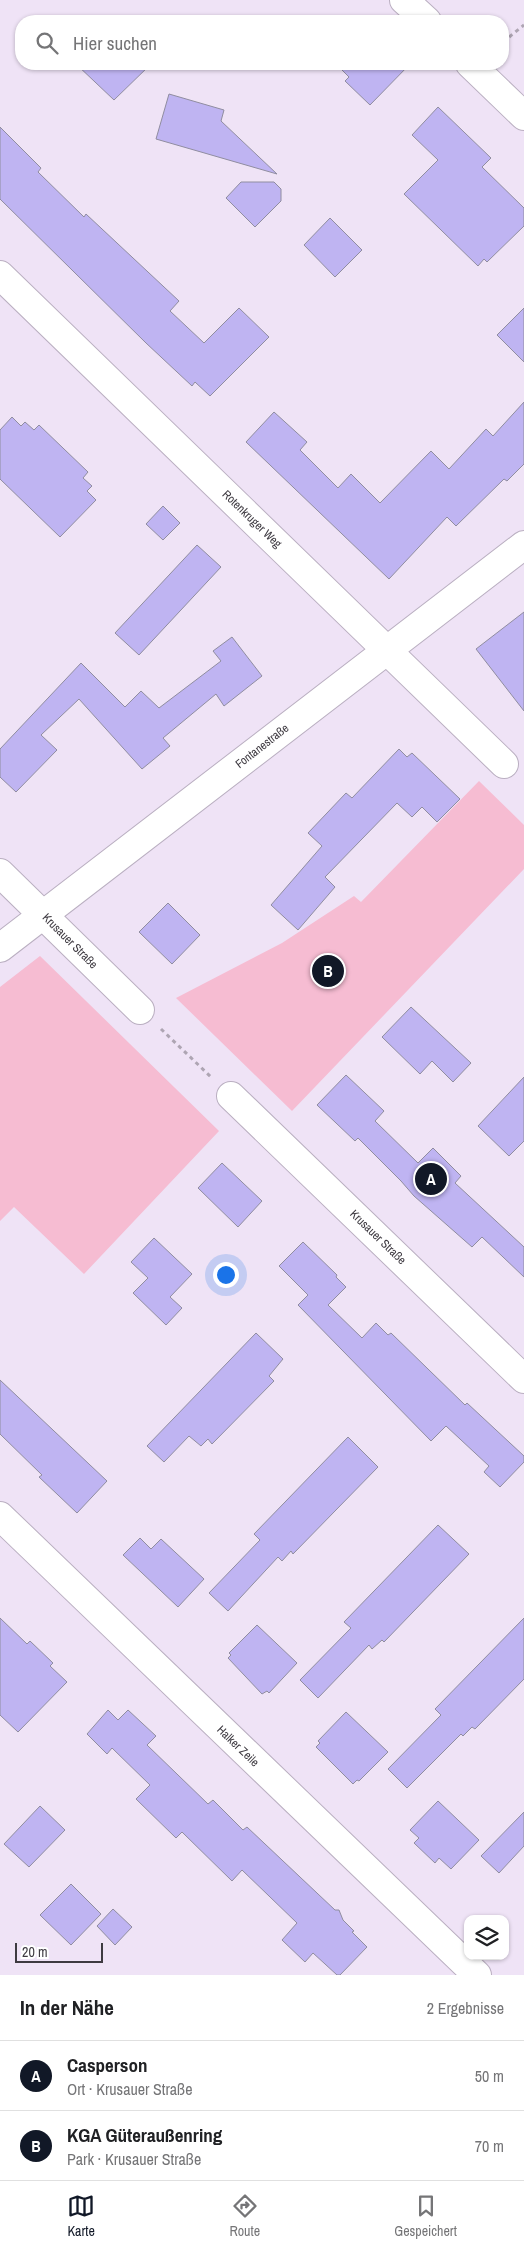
<!DOCTYPE html>
<html lang="de">
<head>
<meta charset="utf-8">
<style>
	:root { --surface:#fff; --page:#f6f6f6; --text:#202124; --muted:#757577; --line:#e0e0e0; --accent:#111827 }
	body { margin:0; font-family:"Archivo Narrow",sans-serif; background:var(--page); color:var(--text) }
	.controls { position:absolute; right:15px; bottom:15px; display:grid; overflow:hidden; border-radius:10px; box-shadow:0 1px 4px #0004 }
	.controls button { width:45px; height:45px; display:grid; place-items:center; padding:0; border:0; border-bottom:1px solid var(--line); background:var(--surface); color:var(--text); font:25px sans-serif }
	.scale { position:absolute; left:15px; bottom:12px; width:88px; box-sizing:border-box; padding-left:5px; border:2px solid #3e3a41; border-top:0; font-size:14px; line-height:18px; white-space:nowrap; color:#3e3a41; -webkit-text-stroke:4px #fff; paint-order:stroke }
	.you { position:absolute; left:225px; top:1274px; width:18px; height:18px; margin:-12px; border:4px solid #fff; border-radius:50%; background:#1a73e8; box-shadow:0 0 0 8px #1a73e833 }
	.badge { display:grid; place-items:center; width:32px; height:32px; border-radius:50%; background:var(--accent); color:#fff; font-size:16px; font-weight:700 }
	.pin { position:absolute; translate:-50% -50%; border:2px solid #fff; box-shadow:0 1px 5px #0006 }
	.list { margin:0; padding:0; list-style:none }
	h2 { display:flex; justify-content:space-between; align-items:center; height:65px; margin:0; padding:0 20px; font-size:21px }
	h2 small { font-size:16px; font-weight:400; color:var(--muted) }
	.list li { display:grid; grid-template-columns:32px 1fr auto; gap:15px; align-items:center; box-sizing:border-box; height:70px; padding:0 20px; border-top:1px solid var(--line) }
	.list b { display:block; font-size:19px; white-space:nowrap }
	.list p { margin:0; font-size:16px; white-space:nowrap; color:var(--muted) }
	.list em { font-size:16px; font-style:normal; color:var(--muted) }
	.icon { flex:none; width:28px; height:28px; fill:none; stroke:currentColor; stroke-width:2; stroke-linecap:round; stroke-linejoin:round }
	.map { position:relative; flex:none; width:524px; height:1975px; overflow:hidden }
	.search { position:absolute; background:var(--surface); box-shadow:0 1px 4px #0004; left:15px; right:15px; top:15px; height:55px; display:flex; align-items:center; gap:12px; box-sizing:border-box; padding:0 18px; border-radius:20px; color:var(--muted); font-size:19px }
	.sheet { height:205px; background:var(--surface) }
	nav { display:flex; justify-content:space-around; align-items:center; box-sizing:border-box; height:70px; border-top:1px solid var(--line); background:var(--surface); font-size:14px; color:var(--muted) }
	nav a { display:grid; justify-items:center; gap:2px }
	nav .on { color:var(--accent) }
	.map>svg:first-child { display:block }
	.green { fill:#f6bcd2 }
	.building { fill:#bfb4f2; stroke:#908da0 }
	.lines { fill:none; stroke-linecap:round; stroke-linejoin:round }
	.street-casing { stroke:#baafc1; stroke-width:30 }
	.path { stroke:#aea5b3; stroke-width:3; stroke-dasharray:4 4; stroke-linecap:butt }
	.street { stroke:#fff; stroke-width:28 }
	.labels { text-anchor:middle; stroke-width:5; stroke-linejoin:round; paint-order:stroke }
	.street-label { font-size:12px; fill:#3e3a41; stroke:#fff }
</style>
</head>
<body>
<div class="map">
<svg width="524" height="1975" viewBox="0 0 524 1975">
	<rect width="100%" height="100%" fill="#efe3f6"/>
	<!-- green -->
	<g class="green">
		<path d="M 479,781 L 524,825 L 524,869 L 292,1111 L 176,998 L 282,943 L 354,896 L 361,902 Z"/>
		<path d="M 40,956 L 219,1131 L 84,1274 L 14,1207 L 0,1221 L 0,987 Z"/>
	</g>
	<!-- building -->
	<g class="building">
		<path d="M 76,64 L 151,64 L 114,100 Z"/>
		<path d="M 346,64 L 410,64 L 370,105 L 345,81 L 349,77 L 341,69 Z"/>
		<path d="M 169,94 L 224,110 L 221,121 L 277,174 L 156,139 Z"/>
		<path d="M 438,107 L 491,158 L 482,167 L 524,208 L 524,226 L 487,262 L 484,259 L 478,266 L 404,194 L 438,160 L 412,135 Z"/>
		<path d="M 0,127 L 41,168 L 38,172 L 84,217 L 86,214 L 179,301 L 170,311 L 204,343 L 239,308 L 269,337 L 210,396 L 195,382 L 192,386 L 146,343 L 0,199 Z"/>
		<path d="M 241,182 L 274,182 L 281,189 L 281,201 L 255,227 L 226,198 Z"/>
		<path d="M 330,218 L 362,250 L 335,277 L 304,245 Z"/>
		<path d="M 524,308 L 524,362 L 497,335 Z"/>
		<path d="M 524,402 L 524,464 L 507,481 L 504,479 L 456,526 L 447,517 L 389,579 L 246,442 L 274,412 L 307,442 L 300,450 L 338,488 L 351,474 L 380,503 L 431,451 L 449,469 L 486,429 L 493,436 Z"/>
		<path d="M 12,417 L 21,426 L 25,422 L 34,430 L 39,425 L 88,472 L 83,478 L 92,486 L 87,491 L 96,500 L 60,537 L 0,479 L 0,430 Z"/>
		<path d="M 163,506 L 180,523 L 163,540 L 146,524 Z"/>
		<path d="M 197,545 L 221,567 L 139,655 L 115,633 Z"/>
		<path d="M 524,612 L 524,711 L 476,649 Z"/>
		<path d="M 232,637 L 262,676 L 224,706 L 216,694 L 163,738 L 170,746 L 142,769 L 79,699 L 41,735 L 57,750 L 16,792 L 0,777 L 0,749 L 81,663 L 125,707 L 141,691 L 159,708 L 221,661 L 213,651 Z"/>
		<path d="M 399,749 L 407,757 L 412,753 L 460,799 L 437,822 L 422,807 L 412,817 L 397,803 L 325,877 L 335,887 L 298,930 L 271,905 L 322,846 L 308,833 L 346,793 L 352,798 Z"/>
		<path d="M 168,903 L 200,935 L 172,964 L 139,932 Z"/>
		<path d="M 411,1007 L 471,1063 L 453,1082 L 432,1061 L 420,1074 L 382,1037 Z"/>
		<path d="M 346,1075 L 384,1111 L 375,1121 L 418,1163 L 433,1148 L 461,1176 L 455,1183 L 524,1247 L 524,1277 L 482,1237 L 472,1247 L 414,1196 L 401,1181 L 358,1138 L 355,1141 L 317,1105 Z"/>
		<path d="M 524,1077 L 524,1141 L 509,1156 L 478,1126 Z"/>
		<path d="M 222,1163 L 262,1201 L 238,1227 L 198,1188 Z"/>
		<path d="M 154,1238 L 192,1274 L 170,1297 L 182,1308 L 166,1325 L 133,1293 L 148,1278 L 131,1262 Z"/>
		<path d="M 303,1242 L 337,1275 L 336,1277 L 346,1287 L 328,1305 L 362,1338 L 376,1323 L 388,1335 L 391,1333 L 465,1405 L 467,1403 L 524,1456 L 524,1462 L 500,1487 L 484,1472 L 489,1466 L 446,1426 L 431,1441 L 298,1305 L 308,1295 L 279,1266 Z"/>
		<path d="M 256,1333 L 283,1359 L 269,1376 L 274,1381 L 212,1444 L 208,1439 L 201,1446 L 189,1436 L 164,1462 L 147,1446 Z"/>
		<path d="M 0,1380 L 107,1481 L 77,1513 L 39,1477 L 42,1475 L 0,1434 Z"/>
		<path d="M 348,1437 L 378,1467 L 293,1554 L 291,1551 L 282,1561 L 278,1557 L 228,1611 L 209,1593 L 260,1540 L 254,1534 Z"/>
		<path d="M 438,1525 L 469,1554 L 384,1642 L 382,1640 L 372,1649 L 369,1645 L 318,1698 L 300,1680 L 351,1628 L 344,1622 Z"/>
		<path d="M 140,1538 L 151,1549 L 161,1539 L 204,1579 L 178,1607 L 123,1555 Z"/>
		<path d="M 0,1618 L 27,1644 L 30,1641 L 53,1663 L 50,1666 L 67,1682 L 18,1732 L 0,1715 Z"/>
		<path d="M 524,1618 L 524,1679 L 475,1729 L 472,1727 L 463,1736 L 461,1734 L 407,1788 L 388,1769 L 441,1715 L 435,1709 Z"/>
		<path d="M 257,1625 L 297,1663 L 269,1693 L 267,1691 L 262,1694 L 228,1658 L 231,1655 L 229,1653 Z"/>
		<path d="M 108,1710 L 118,1720 L 128,1710 L 156,1736 L 147,1745 L 208,1804 L 213,1800 L 243,1830 L 247,1827 L 335,1910 L 339,1910 L 343,1920 L 354,1931 L 352,1932 L 367,1947 L 340,1975 L 337,1975 L 313,1953 L 305,1962 L 282,1940 L 297,1923 L 242,1870 L 232,1881 L 182,1832 L 176,1838 L 136,1799 L 150,1785 L 112,1748 L 107,1754 L 87,1734 Z"/>
		<path d="M 346,1712 L 388,1752 L 359,1781 L 357,1780 L 353,1784 L 316,1747 L 320,1743 L 318,1741 Z"/>
		<path d="M 438,1801 L 479,1840 L 451,1869 L 439,1858 L 435,1863 L 414,1843 L 419,1838 L 410,1830 Z"/>
		<path d="M 40,1806 L 65,1830 L 29,1867 L 4,1844 Z"/>
		<path d="M 524,1812 L 524,1846 L 499,1873 L 481,1856 Z"/>
		<path d="M 71,1884 L 101,1914 L 71,1945 L 40,1915 Z"/>
		<path d="M 113,1909 L 132,1927 L 115,1945 L 97,1926 Z"/>
	</g>
	<g class="lines">
		<defs>
			<g id="street">
				<path d="M 404,0 L 427,21"/>
				<path d="M 470,64 L 524,116"/>
				<path d="M 0,275 L 504,764"/>
				<path d="M 0,873 L 140,1010"/>
				<path d="M 0,948 L 524,545"/>
				<path d="M 231,1096 L 524,1379"/>
				<path d="M 0,1516 L 477,1975"/>
			</g>
		</defs>
		<!-- street casing -->
		<use href="#street" class="street-casing"/>
		<!-- path -->
		<g class="path">
			<path d="M 503,42 L 524,25"/>
			<path d="M 161,1029 L 211,1077"/>
		</g>
		<!-- street -->
		<use href="#street" class="street"/>
	</g>
	<g class="labels">
		<!-- street labels -->
		<g class="street-label">
			<text transform="translate(252 519) rotate(44)" y="4">Rotenkruger Weg</text>
			<text transform="translate(262 746) rotate(-38)" y="4">Fontanestraße</text>
			<text transform="translate(70 941) rotate(45)" y="4">Krusauer Straße</text>
			<text transform="translate(378 1237) rotate(44)" y="4">Krusauer Straße</text>
			<text transform="translate(238 1746) rotate(44)" y="4">Halker Zeile</text>
		</g>
	</g>
</svg>
<div class="controls">
<button><svg class="icon" aria-label="layers" viewBox="0 0 24 24"><path d="M12 4l9 5-9 5-9-5zM3 14l9 5 9-5"/></svg></button>
</div>
<div class="scale">20 m</div>
<div class="you"></div>
<div class="pin badge" style="left:431px;top:1179px">A</div>
<div class="pin badge" style="left:328px;top:971px">B</div>
<div class="search"><svg class="icon" aria-label="search" viewBox="0 0 24 24"><circle cx="10" cy="10" r="6"/><path d="M15 15l6 6"/></svg>Hier suchen</div>
</div>
<section class="sheet">
<h2>In der Nähe<small>2 Ergebnisse</small></h2>
<ul class="list">
<li><span class="badge">A</span><div><b>Casperson</b><p>Ort · Krusauer Straße</p></div><em>50 m</em></li>
<li><span class="badge">B</span><div><b>KGA Güteraußenring</b><p>Park · Krusauer Straße</p></div><em>70 m</em></li>
</ul>
</section>
<nav>
<a class="on"><svg class="icon" aria-label="map" viewBox="0 0 24 24"><path d="M3 6l6-2 6 2 6-2v14l-6 2-6-2-6 2zM9 4v14M15 6v14"/></svg>Karte</a>
<a><svg class="icon" aria-label="directions" viewBox="0 0 24 24"><path d="M12 3l9 9-9 9-9-9zM9 14v-3h6M13 9l2 2-2 2"/></svg>Route</a>
<a><svg class="icon" aria-label="saved" viewBox="0 0 24 24"><path d="M7 4h10v16l-5-4-5 4z"/></svg>Gespeichert</a>
</nav>
</body>
</html>
